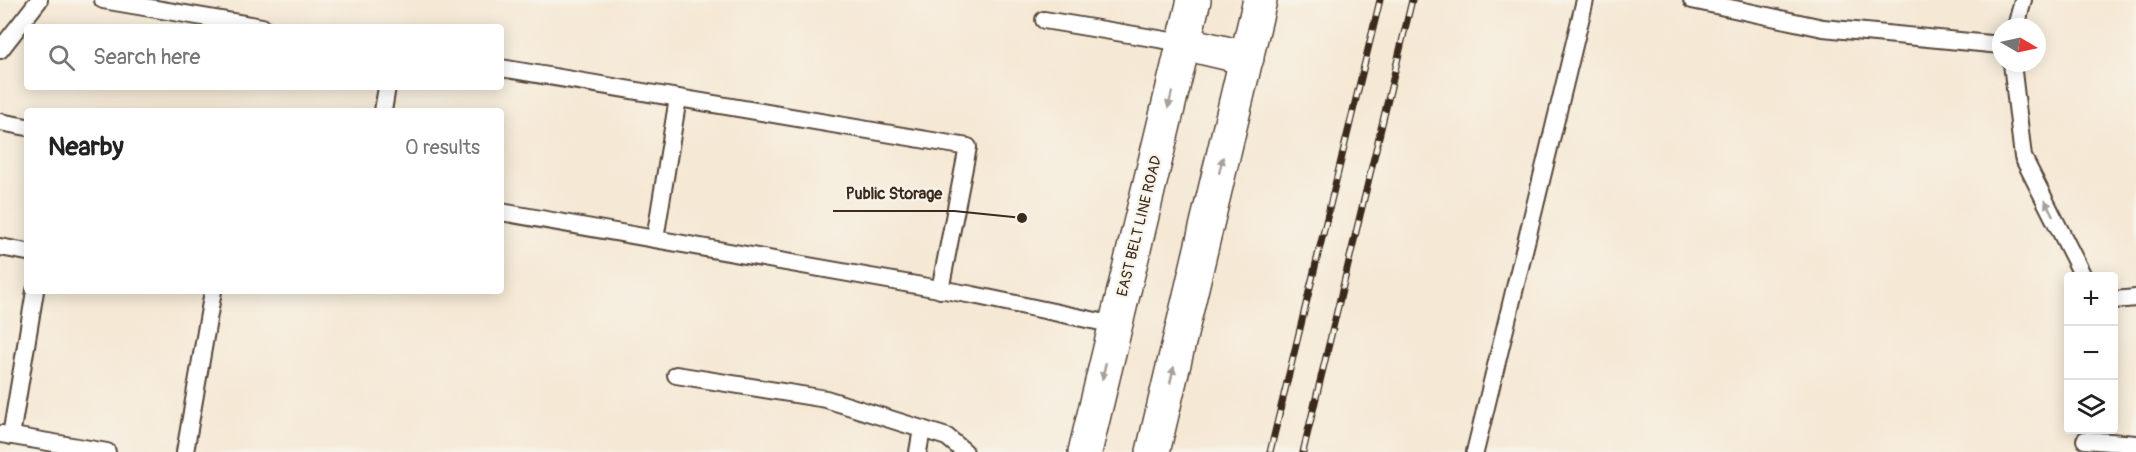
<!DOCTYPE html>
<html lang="en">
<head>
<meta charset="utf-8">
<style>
	:root { --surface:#fff; --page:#f2f2f2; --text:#222; --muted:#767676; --line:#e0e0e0 }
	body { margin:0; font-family:Pangolin,sans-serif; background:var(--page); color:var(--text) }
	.controls { position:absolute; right:18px; bottom:18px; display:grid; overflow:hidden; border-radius:6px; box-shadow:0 3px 15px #0003 }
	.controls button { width:54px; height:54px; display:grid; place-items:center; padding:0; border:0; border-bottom:2px solid var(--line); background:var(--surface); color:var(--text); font:30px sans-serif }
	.compass { position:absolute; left:1992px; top:18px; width:54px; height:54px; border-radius:50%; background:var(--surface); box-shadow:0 3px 15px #0003; rotate:99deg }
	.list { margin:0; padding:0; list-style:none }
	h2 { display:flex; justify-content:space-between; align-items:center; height:78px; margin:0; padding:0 24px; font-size:26px }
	h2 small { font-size:20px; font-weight:400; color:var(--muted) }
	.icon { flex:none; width:33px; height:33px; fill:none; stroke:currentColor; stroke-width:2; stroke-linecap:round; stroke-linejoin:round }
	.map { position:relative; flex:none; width:2136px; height:452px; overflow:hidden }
	.search { position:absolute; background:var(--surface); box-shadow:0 3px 15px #0003; left:24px; top:24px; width:480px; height:66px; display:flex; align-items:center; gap:15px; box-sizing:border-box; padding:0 21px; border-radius:6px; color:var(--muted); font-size:22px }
	.panel { position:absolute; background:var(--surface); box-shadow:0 3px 15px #0003; left:24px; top:108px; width:480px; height:186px; border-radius:6px }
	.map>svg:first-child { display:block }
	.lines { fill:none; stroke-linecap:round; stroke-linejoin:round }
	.service-casing { stroke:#574639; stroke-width:20 }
	.primary-casing { stroke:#574639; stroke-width:36 }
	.service { stroke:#fff; stroke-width:16 }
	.primary { stroke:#fff; stroke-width:33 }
	.rail-casing { stroke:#3b2a1e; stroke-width:7 }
	.rail { stroke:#f7f3e8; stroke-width:4.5; stroke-dasharray:14; stroke-linecap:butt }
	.oneway { fill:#a79f9a }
	.labels { text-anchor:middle; stroke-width:4.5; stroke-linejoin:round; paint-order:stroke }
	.street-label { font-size:15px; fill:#3b2a1e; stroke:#f7f3e8 }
	.leader { fill:none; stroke:#3b2a1e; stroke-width:2 }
	.callout-dot { fill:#3b2a1e; stroke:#f7f3e8; stroke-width:2 }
	.callout-label { font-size:16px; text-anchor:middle; font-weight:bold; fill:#3b2a1e; stroke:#f7f3e8; stroke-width:4.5; stroke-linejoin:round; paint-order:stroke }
</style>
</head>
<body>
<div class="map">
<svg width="2136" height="452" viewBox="0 0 2136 452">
	<rect width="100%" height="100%" fill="#f7f3e8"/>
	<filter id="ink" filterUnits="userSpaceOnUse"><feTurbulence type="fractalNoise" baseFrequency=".0167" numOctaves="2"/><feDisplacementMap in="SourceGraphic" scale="12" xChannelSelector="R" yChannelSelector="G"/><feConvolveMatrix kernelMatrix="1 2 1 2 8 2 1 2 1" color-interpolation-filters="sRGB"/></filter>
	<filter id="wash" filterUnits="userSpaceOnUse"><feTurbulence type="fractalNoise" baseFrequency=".008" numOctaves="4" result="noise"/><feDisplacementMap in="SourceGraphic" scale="24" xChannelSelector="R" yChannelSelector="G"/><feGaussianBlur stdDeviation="1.35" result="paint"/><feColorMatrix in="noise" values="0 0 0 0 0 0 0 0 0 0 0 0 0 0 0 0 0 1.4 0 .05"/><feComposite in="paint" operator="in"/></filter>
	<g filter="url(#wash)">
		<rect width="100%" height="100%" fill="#f5e8d4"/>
	</g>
	<g filter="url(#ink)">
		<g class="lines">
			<defs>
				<g id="service">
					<path d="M 103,0 L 262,27"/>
					<path d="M 1692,0 L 1823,28 L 2001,45"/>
					<path d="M 1044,20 L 1183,43"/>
					<path d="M 2016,27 L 2023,0"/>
					<path d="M 0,50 L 39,0"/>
					<path d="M 2012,63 L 2023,157 L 2083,276"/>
					<path d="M 501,68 L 968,147 L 940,290"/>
					<path d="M 383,111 L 387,87"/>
					<path d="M 0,122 L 27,127"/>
					<path d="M 501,212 L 973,295 L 1115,325"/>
					<path d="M 655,239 L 678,98"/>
					<path d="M 0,247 L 27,252"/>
					<path d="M 2114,300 L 2136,298"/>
					<path d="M 676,375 L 826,399 L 947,437 L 965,452"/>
					<path d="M 1,434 L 107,452"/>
					<path d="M 11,436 L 35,291"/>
					<path d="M 2085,440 L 2136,444"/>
					<path d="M 185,452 L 213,291"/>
					<path d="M 918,452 L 922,429"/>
					<path d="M 1475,452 L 1585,0"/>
				</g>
				<g id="primary">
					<path d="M 1183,43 L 1247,58"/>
					<path d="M 1085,452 L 1194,0"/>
					<path d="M 1153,452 L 1260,0"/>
				</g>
			</defs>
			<!-- service casing -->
			<use href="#service" class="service-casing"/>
			<!-- primary casing -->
			<use href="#primary" class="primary-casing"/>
			<!-- service -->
			<use href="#service" class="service"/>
			<!-- primary -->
			<use href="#primary" class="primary"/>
			<defs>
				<g id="rail">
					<path d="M 1270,452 L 1380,0"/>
					<path d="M 1303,452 L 1412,0"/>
				</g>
			</defs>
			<!-- rail casing -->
			<use href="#rail" class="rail-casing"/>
			<!-- rail -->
			<use href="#rail" class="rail"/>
		</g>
		<!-- one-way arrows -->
		<defs><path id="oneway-solid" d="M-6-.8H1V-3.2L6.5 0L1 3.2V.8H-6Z" transform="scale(1.5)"/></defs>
		<g class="oneway">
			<use href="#oneway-solid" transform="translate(1170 100) rotate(104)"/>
			<use href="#oneway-solid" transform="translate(1221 165) rotate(-77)"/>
			<use href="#oneway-solid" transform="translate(2049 208) rotate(-117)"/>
			<use href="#oneway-solid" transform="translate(1104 371) rotate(103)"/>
			<use href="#oneway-solid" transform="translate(1172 375) rotate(-77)"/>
		</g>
	</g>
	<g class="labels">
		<!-- street labels -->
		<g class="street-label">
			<text transform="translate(1139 226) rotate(-76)" y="5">EAST BELT LINE ROAD</text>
		</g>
	</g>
	<!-- callouts -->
	<path class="leader" d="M1022 218L954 211H833"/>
	<circle class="callout-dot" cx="1022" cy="218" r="6"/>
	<g class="callout-label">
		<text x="894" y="199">Public Storage</text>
	</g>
</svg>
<div class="controls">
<button>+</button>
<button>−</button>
<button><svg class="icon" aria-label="layers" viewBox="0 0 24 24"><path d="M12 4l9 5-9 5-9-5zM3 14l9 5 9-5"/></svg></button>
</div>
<svg class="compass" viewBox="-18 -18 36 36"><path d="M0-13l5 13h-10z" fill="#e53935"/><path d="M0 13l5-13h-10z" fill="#767676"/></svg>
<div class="search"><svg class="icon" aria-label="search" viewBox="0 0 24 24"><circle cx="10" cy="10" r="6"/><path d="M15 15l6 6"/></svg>Search here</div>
<section class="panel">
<h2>Nearby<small>0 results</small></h2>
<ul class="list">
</ul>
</section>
</div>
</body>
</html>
